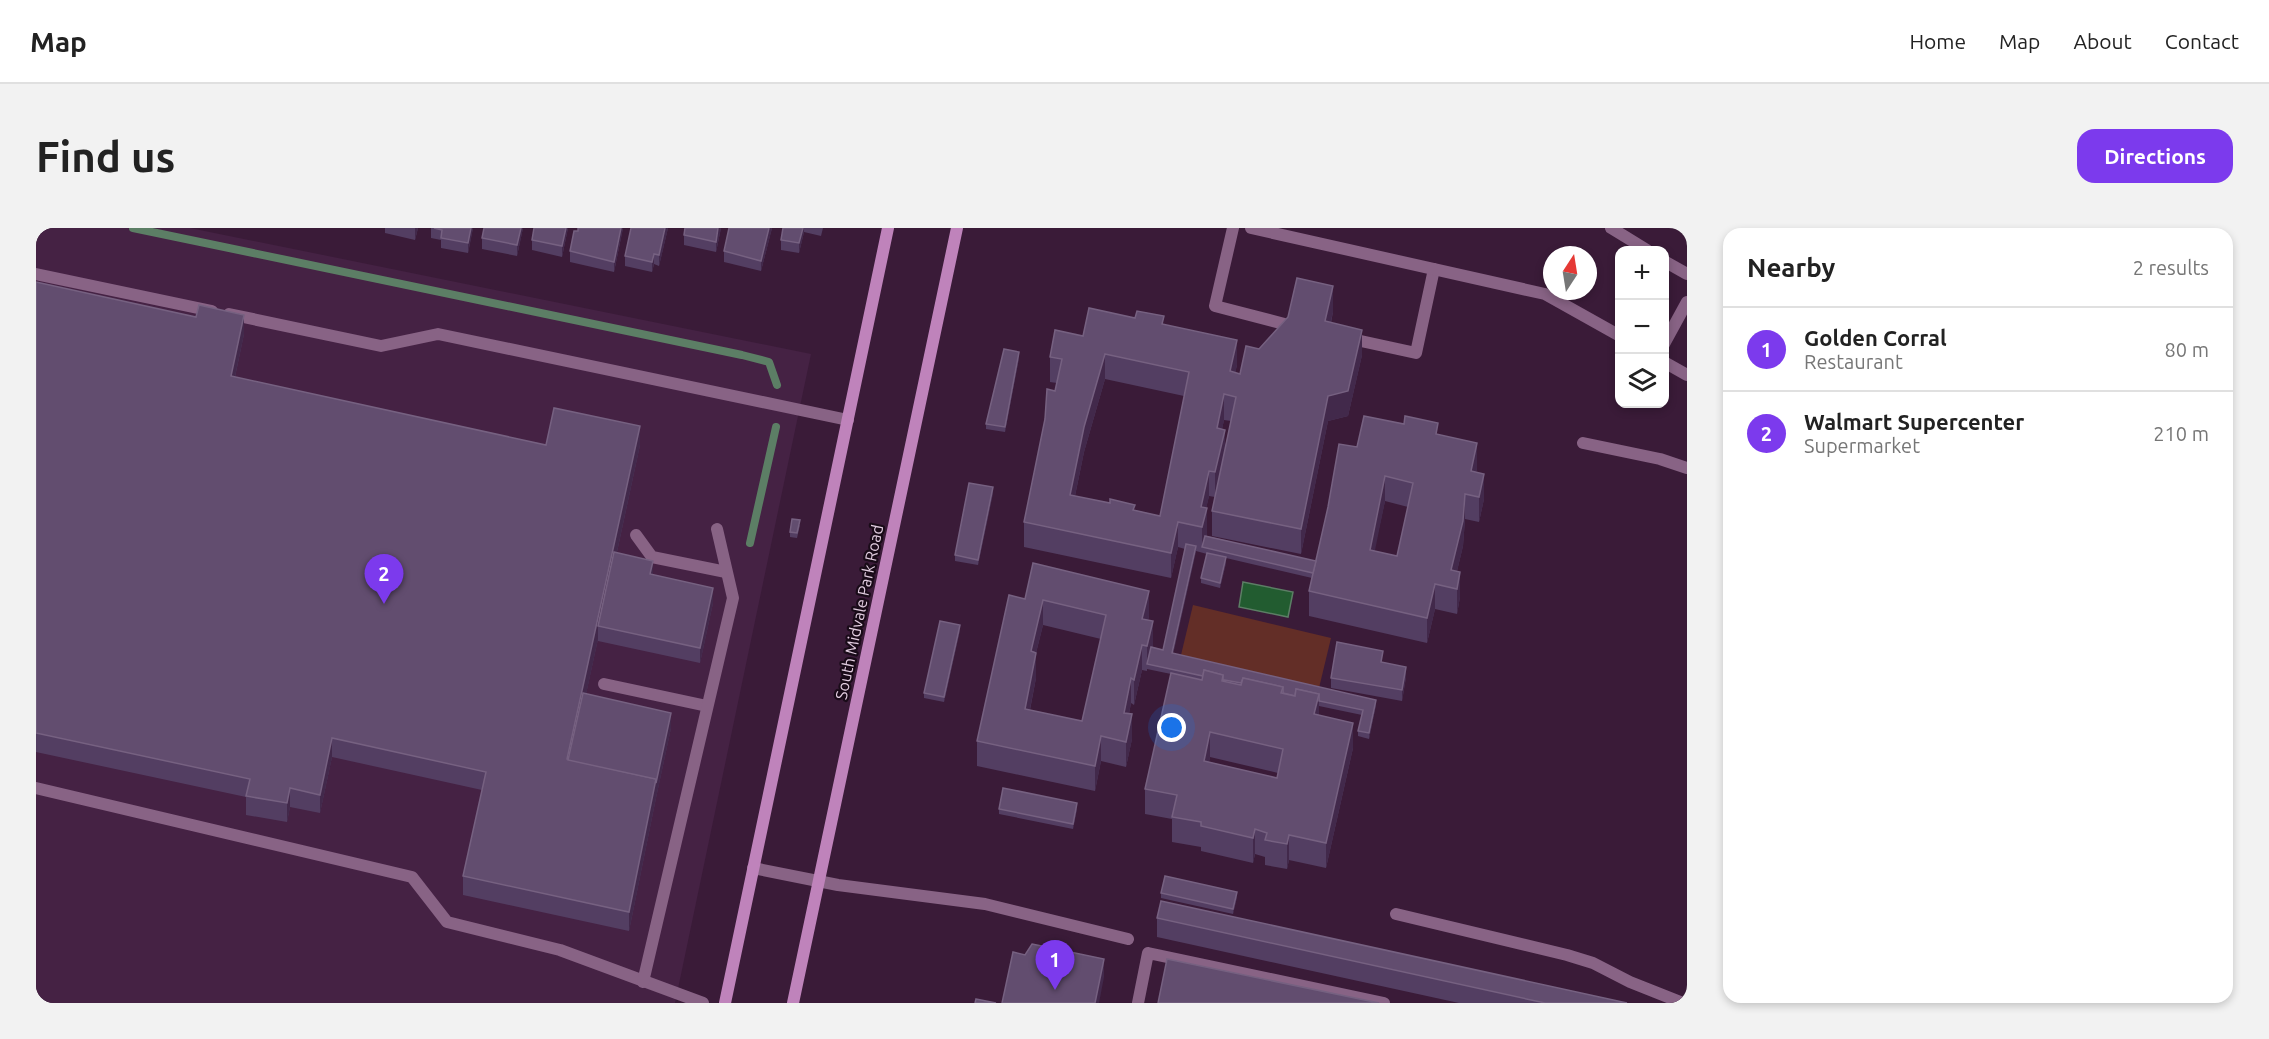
<!DOCTYPE html>
<html lang="en">
<head>
<meta charset="utf-8">
<style>
	:root { --surface:#fff; --page:#f2f2f2; --text:#222; --muted:#767676; --line:#e0e0e0; --accent:#7c3aed }
	body { margin:0; font-family:Ubuntu,sans-serif; background:var(--page); color:var(--text) }
	.controls { position:absolute; right:18px; top:18px; display:grid; overflow:hidden; border-radius:12px; box-shadow:0 3px 9px #0003 }
	.controls button { width:54px; height:54px; display:grid; place-items:center; padding:0; border:0; border-bottom:2px solid var(--line); background:var(--surface); color:var(--text); font:30px sans-serif }
	.compass { position:absolute; left:1507px; top:18px; width:54px; height:54px; border-radius:50%; background:var(--surface); box-shadow:0 3px 9px #0003; rotate:12deg }
	.you { position:absolute; left:1136px; top:500px; width:21px; height:21px; margin:-15px; border:4px solid #fff; border-radius:50%; background:#1a73e8; box-shadow:0 0 0 9px #1a73e833 }
	.badge { display:grid; place-items:center; width:39px; height:39px; border-radius:50%; background:var(--accent); color:#fff; font-size:20px; font-weight:700 }
	.pin { position:absolute; translate:-50% -50px; filter:drop-shadow(0 2px 3px #0008) }
	.pin::after { content:''; position:absolute; top:32px; width:21px; height:18px; background:inherit; clip-path:polygon(0 0,100% 0,50% 100%) }
	.list { margin:0; padding:0; list-style:none }
	h2 { display:flex; justify-content:space-between; align-items:center; height:78px; margin:0; padding:0 24px; font-size:26px }
	h2 small { font-size:20px; font-weight:400; color:var(--muted) }
	.list li { display:grid; grid-template-columns:39px 1fr auto; gap:18px; align-items:center; box-sizing:border-box; height:84px; padding:0 24px; border-top:2px solid var(--line) }
	.list b { display:block; font-size:22px; white-space:nowrap }
	.list p { margin:0; font-size:20px; white-space:nowrap; color:var(--muted) }
	.list em { font-size:20px; font-style:normal; color:var(--muted) }
	.icon { flex:none; width:33px; height:33px; fill:none; stroke:currentColor; stroke-width:2; stroke-linecap:round; stroke-linejoin:round }
	.map { position:relative; flex:none; width:1651px; height:775px; overflow:hidden; border-radius:18px }
	header { display:flex; align-items:center; gap:36px; box-sizing:border-box; height:84px; padding:0 30px; background:var(--surface); border-bottom:2px solid var(--line) }
	header strong { font-size:28px }
	nav { display:flex; gap:33px; margin-inline-start:auto; font-size:21px }
	.intro { display:flex; align-items:center; justify-content:space-between; box-sizing:border-box; height:144px; padding:0 36px }
	h1 { margin:0; font-size:42px }
	.button { padding:15px 27px; border-radius:18px; background:var(--accent); color:#fff; font-size:21px; font-weight:700 }
	main { display:flex; gap:36px; padding:0 36px }
	aside { flex:1; background:var(--surface); border-radius:18px; box-shadow:0 3px 9px #0003 }
	.map>svg:first-child { display:block }
	.built { fill:#452244 }
	.green { fill:#632e27 }
	.water { fill:#225c30; stroke:#5c7e65; stroke-width:1.5 }
	.lines { fill:none; stroke-linecap:round; stroke-linejoin:round }
	.stream { stroke:#5c7e65; stroke-width:8 }
	.lane { stroke:#886385; stroke-width:12 }
	.street { stroke:#886385; stroke-width:12 }
	.secondary { stroke:#bf83bb; stroke-width:12 }
	.wall { fill:#533e62; fill-rule:evenodd }
	.shaded-wall { fill:#42294b }
	.building { fill:#624d6f; stroke:#766181; stroke-width:1.5; fill-rule:evenodd }
	.labels { text-anchor:middle; stroke-width:4.5; stroke-linejoin:round; paint-order:stroke }
	.street-label { font-size:16px; fill:#e2cde0; stroke:#190b18 }
</style>
</head>
<body>
<header>
<strong>Map</strong>
<nav><a>Home</a><a>Map</a><a>About</a><a>Contact</a></nav>
</header>
<div class="intro"><h1>Find us</h1><a class="button">Directions</a></div>
<main>
<div class="map">
<svg width="1651" height="775" viewBox="0 0 1651 775">
	<rect width="100%" height="100%" fill="#3a1b38"/>
	<!-- built -->
	<path class="built" d="M 0,0 L 154,0 L 775,126 L 639,775 L 0,775 Z"/>
	<!-- green -->
	<path class="green" d="M 1157,377 L 1295,410 L 1283,460 L 1145,427 Z"/>
	<!-- water -->
	<path class="water" d="M 1207,354 L 1257,364 L 1252,389 L 1203,379 Z"/>
	<g class="lines">
		<!-- stream -->
		<g class="stream">
			<path d="M 97,0 L 706,127 L 733,134 L 741,157"/>
			<path d="M 714,315 L 740,199"/>
		</g>
		<!-- lane -->
		<g class="lane">
			<path d="M 1197,0 L 1179,78 L 1256,98"/>
			<path d="M 1575,0 L 1611,22"/>
			<path d="M 1628,33 L 1651,46"/>
			<path d="M 0,46 L 176,83"/>
			<path d="M 193,86 L 345,118 L 402,106 L 812,192"/>
			<path d="M 1311,110 L 1380,125 L 1398,41"/>
			<path d="M 1628,116 L 1651,74"/>
			<path d="M 1547,215 L 1624,231 L 1651,240"/>
			<path d="M 600,307 L 616,329 L 690,344"/>
			<path d="M 568,456 L 671,478"/>
			<path d="M 0,560 L 376,649 L 411,694 L 524,722 L 667,775"/>
			<path d="M 717,640 L 802,657 L 949,676 L 1092,711"/>
			<path d="M 1360,686 L 1531,727 L 1557,735 L 1594,754 L 1647,775"/>
			<path d="M 607,754 L 697,370 L 681,301"/>
			<path d="M 1102,775 L 1112,725 L 1348,775"/>
		</g>
		<!-- street -->
		<g class="street">
			<path d="M 1215,0 L 1509,66 L 1584,108"/>
			<path d="M 1628,134 L 1651,147"/>
		</g>
		<!-- secondary -->
		<g class="secondary">
			<path d="M 689,775 L 852,0"/>
			<path d="M 757,775 L 921,0"/>
		</g>
	</g>
	<!-- wall -->
	<g class="wall">
		<path d="M 349,0 L 382,0 L 379,12 L 349,5 Z"/>
		<path d="M 395,0 L 437,0 L 432,25 L 405,20 L 405,12 L 395,10 Z"/>
		<path d="M 487,0 L 481,28 L 446,21 L 446,10 Z"/>
		<path d="M 498,0 L 532,0 L 526,29 L 496,22 L 496,12 Z"/>
		<path d="M 587,0 L 578,44 L 534,34 L 534,23 Z"/>
		<path d="M 595,0 L 632,0 L 623,38 L 618,36 L 616,44 L 589,38 L 589,28 Z"/>
		<path d="M 649,0 L 685,0 L 680,24 L 648,17 L 648,7 Z"/>
		<path d="M 693,0 L 736,0 L 725,43 L 688,34 L 688,23 Z"/>
		<path d="M 747,0 L 787,0 L 785,8 L 768,4 L 763,25 L 745,22 L 745,12 Z"/>
		<path d="M 0,54 L 208,106 L 199,149 L 510,217 L 604,217 L 581,324 L 617,347 L 677,375 L 664,435 L 562,413 L 562,411 L 550,466 L 635,500 L 620,570 L 593,703 L 427,667 L 427,648 L 446,562 L 296,529 L 284,585 L 254,579 L 251,594 L 210,587 L 210,569 L 0,524 Z"/>
		<path d="M 1297,84 L 1295,95 L 1326,127 L 1312,188 L 1292,193 L 1265,326 L 1176,308 L 1176,283 L 1179,269 L 1173,268 L 1170,280 L 1171,308 L 1280,333 L 1321,219 L 1402,207 L 1441,240 L 1440,244 L 1448,271 L 1443,294 L 1429,291 L 1427,318 L 1421,343 L 1424,369 L 1421,386 L 1399,381 L 1391,415 L 1273,388 L 1273,363 L 1276,350 L 1190,330 L 1190,335 L 1184,360 L 1165,355 L 1165,350 L 1171,326 L 1160,323 L 1137,426 L 1340,477 L 1333,511 L 1322,508 L 1322,503 L 1326,487 L 1283,478 L 1283,487 L 1317,520 L 1290,640 L 1253,632 L 1251,641 L 1229,637 L 1229,629 L 1219,626 L 1217,635 L 1165,623 L 1165,619 L 1136,614 L 1136,591 L 1109,586 L 1109,561 L 1135,446 L 1111,441 L 1111,443 L 1106,442 L 1098,477 L 1095,475 L 1093,486 L 1096,511 L 1090,539 L 1065,533 L 1059,563 L 941,538 L 941,513 L 989,371 L 997,335 L 1113,388 L 1112,392 L 1117,419 L 1127,422 L 1149,321 L 1142,319 L 1135,350 L 988,319 L 988,294 L 1021,155 L 1014,154 L 1014,129 L 1047,108 L 1099,90 L 1128,96 L 1201,137 L 1199,145 L 1204,146 L 1223,121 ZM 1069,151 L 1148,168 L 1124,288 L 1039,268 L 1048,224 ZM 1188,192 L 1195,193 L 1189,219 L 1186,201 ZM 1349,273 L 1372,279 L 1361,328 L 1338,323 ZM 1007,397 L 1065,411 L 1046,493 L 994,482 L 1000,450 L 1000,425 ZM 1174,529 L 1242,545 L 1241,550 L 1173,534 Z"/>
		<path d="M 983,130 L 969,204 L 950,201 L 950,196 Z"/>
		<path d="M 957,265 L 942,337 L 919,333 L 919,327 Z"/>
		<path d="M 764,297 L 761,310 L 754,309 L 754,304 Z"/>
		<path d="M 924,402 L 908,474 L 888,470 L 888,465 Z"/>
		<path d="M 1347,435 L 1370,449 L 1366,473 L 1295,460 L 1295,450 Z"/>
		<path d="M 963,581 L 1041,581 L 1037,601 L 963,586 Z"/>
		<path d="M 1125,665 L 1201,669 L 1197,686 L 1125,670 Z"/>
		<path d="M 1121,690 L 1591,775 L 1423,775 L 1121,709 Z"/>
	</g>
	<!-- shaded-wall -->
	<g class="shaded-wall">
		<path d="M 379,0 L 382,0 L 379,12 Z"/>
		<path d="M 435,0 L 437,0 L 432,25 L 432,15 Z"/>
		<path d="M 485,0 L 487,0 L 481,28 L 481,17 Z"/>
		<path d="M 530,0 L 532,0 L 526,29 L 526,18 Z"/>
		<path d="M 585,0 L 587,0 L 578,44 L 578,34 Z"/>
		<path d="M 629,0 L 632,0 L 623,38 L 623,27 Z"/>
		<path d="M 682,0 L 685,0 L 680,24 L 680,14 Z"/>
		<path d="M 733,0 L 736,0 L 725,43 L 725,33 Z"/>
		<path d="M 767,0 L 768,0 L 768,4 L 763,25 L 763,15 Z"/>
		<path d="M 618,26 L 618,36 L 616,44 L 616,34 Z"/>
		<path d="M 1297,58 L 1297,84 L 1289,118 L 1289,93 Z"/>
		<path d="M 208,87 L 208,106 L 195,167 L 195,148 Z"/>
		<path d="M 1326,102 L 1326,127 L 1312,188 L 1292,193 L 1265,326 L 1265,301 L 1292,168 Z"/>
		<path d="M 1201,112 L 1201,137 L 1194,168 L 1194,143 Z"/>
		<path d="M 983,124 L 983,130 L 969,204 L 969,199 Z"/>
		<path d="M 1069,126 L 1069,151 L 1048,224 L 1034,292 L 1034,267 L 1048,199 Z"/>
		<path d="M 1188,166 L 1188,192 L 1181,225 L 1181,200 Z"/>
		<path d="M 604,198 L 604,217 L 565,398 L 562,398 L 562,411 L 535,536 L 531,531 Z"/>
		<path d="M 1189,202 L 1189,227 L 1179,269 L 1179,244 Z"/>
		<path d="M 1441,215 L 1441,240 L 1435,268 L 1435,243 Z"/>
		<path d="M 1173,243 L 1173,268 L 1166,299 L 1165,279 Z"/>
		<path d="M 1448,246 L 1448,271 L 1443,294 L 1443,269 Z"/>
		<path d="M 1349,248 L 1349,273 L 1334,347 L 1334,322 Z"/>
		<path d="M 957,259 L 957,265 L 942,337 L 942,332 Z"/>
		<path d="M 1429,266 L 1429,291 L 1427,318 L 1417,360 L 1415,342 Z"/>
		<path d="M 1171,280 L 1171,306 L 1168,320 L 1166,319 L 1166,299 Z"/>
		<path d="M 1142,294 L 1142,319 L 1135,350 L 1135,325 Z"/>
		<path d="M 1160,318 L 1160,324 L 1136,431 L 1136,425 Z"/>
		<path d="M 1190,329 L 1190,335 L 1184,360 L 1184,355 Z"/>
		<path d="M 617,333 L 617,347 L 614,346 Z"/>
		<path d="M 1424,344 L 1424,369 L 1421,386 L 1421,361 Z"/>
		<path d="M 1399,356 L 1399,381 L 1391,415 L 1391,390 Z"/>
		<path d="M 677,360 L 677,375 L 664,435 L 664,420 Z"/>
		<path d="M 1113,363 L 1113,388 L 1106,416 L 1106,391 Z"/>
		<path d="M 1007,372 L 1007,397 L 1000,425 L 1000,450 L 989,506 L 989,481 L 995,423 Z"/>
		<path d="M 1117,393 L 1117,418 L 1113,436 L 1111,436 L 1111,443 L 1111,418 Z"/>
		<path d="M 924,397 L 924,402 L 908,474 L 908,469 Z"/>
		<path d="M 1106,417 L 1106,442 L 1098,477 L 1098,452 Z"/>
		<path d="M 1370,439 L 1370,449 L 1366,473 L 1366,462 Z"/>
		<path d="M 1095,450 L 1095,475 L 1088,510 L 1088,485 Z"/>
		<path d="M 1283,466 L 1283,491 L 1278,486 Z"/>
		<path d="M 1340,472 L 1340,477 L 1333,511 L 1333,505 Z"/>
		<path d="M 635,485 L 635,500 L 620,570 L 593,703 L 593,684 L 620,551 Z"/>
		<path d="M 1096,486 L 1096,511 L 1090,539 L 1090,514 Z"/>
		<path d="M 1317,495 L 1317,520 L 1290,640 L 1290,615 Z"/>
		<path d="M 1174,504 L 1174,529 L 1168,558 L 1168,533 Z"/>
		<path d="M 1065,508 L 1065,533 L 1059,563 L 1059,538 Z"/>
		<path d="M 296,510 L 296,529 L 284,585 L 284,567 Z"/>
		<path d="M 254,560 L 254,579 L 251,594 L 251,575 Z"/>
		<path d="M 1041,575 L 1041,581 L 1037,601 L 1037,596 Z"/>
		<path d="M 1219,601 L 1219,626 L 1217,635 L 1217,610 Z"/>
		<path d="M 1253,607 L 1253,632 L 1251,641 L 1251,616 Z"/>
		<path d="M 1201,664 L 1201,669 L 1197,686 L 1197,681 Z"/>
		<path d="M 1068,731 L 1068,749 L 1063,775 L 1059,775 Z"/>
	</g>
	<!-- building -->
	<g class="building">
		<path d="M 398,0 L 435,0 L 432,15 L 405,10 L 406,2 Z"/>
		<path d="M 448,0 L 485,0 L 481,17 L 446,10 Z"/>
		<path d="M 498,0 L 530,0 L 526,18 L 496,12 Z"/>
		<path d="M 542,0 L 585,0 L 578,34 L 534,23 L 538,3 L 542,3 Z"/>
		<path d="M 595,0 L 629,0 L 623,27 L 618,26 L 616,34 L 589,28 Z"/>
		<path d="M 649,0 L 682,0 L 680,14 L 648,7 Z"/>
		<path d="M 693,0 L 733,0 L 725,33 L 688,23 Z"/>
		<path d="M 747,0 L 767,0 L 763,15 L 745,12 Z"/>
		<path d="M 1261,50 L 1297,58 L 1289,93 L 1326,102 L 1312,163 L 1292,168 L 1265,301 L 1176,283 L 1200,169 L 1188,166 L 1181,200 L 1189,202 L 1179,244 L 1173,243 L 1165,279 L 1171,280 L 1166,299 L 1142,294 L 1135,325 L 988,294 L 1009,191 L 1011,161 L 1019,163 L 1026,131 L 1014,129 L 1019,102 L 1047,108 L 1053,80 L 1099,90 L 1101,83 L 1128,88 L 1126,96 L 1201,112 L 1194,143 L 1204,146 L 1210,118 L 1223,121 L 1252,89 ZM 1069,126 L 1153,144 L 1124,288 L 1097,282 L 1099,277 L 1074,271 L 1074,275 L 1034,267 L 1048,199 Z"/>
		<path d="M 0,54 L 160,89 L 163,77 L 208,87 L 195,148 L 510,217 L 518,180 L 604,198 L 531,531 L 620,551 L 593,684 L 427,648 L 450,544 L 296,510 L 284,567 L 254,560 L 251,575 L 210,568 L 214,551 L 0,505 Z"/>
		<path d="M 968,121 L 983,124 L 969,199 L 950,196 Z"/>
		<path d="M 1328,188 L 1368,196 L 1369,188 L 1402,195 L 1400,206 L 1441,215 L 1435,243 L 1448,246 L 1443,269 L 1429,266 L 1427,293 L 1415,342 L 1424,344 L 1421,361 L 1399,356 L 1391,390 L 1273,363 L 1292,279 L 1303,216 L 1321,219 ZM 1349,248 L 1377,255 L 1361,328 L 1334,322 Z"/>
		<path d="M 933,255 L 957,259 L 942,332 L 919,327 Z"/>
		<path d="M 756,291 L 764,292 L 761,305 L 754,304 Z"/>
		<path d="M 1169,308 L 1280,333 L 1277,345 L 1166,319 Z"/>
		<path d="M 1150,316 L 1160,318 L 1136,425 L 1340,472 L 1333,505 L 1322,503 L 1327,482 L 1283,473 L 1283,466 L 1260,461 L 1259,468 L 1247,465 L 1247,459 L 1207,450 L 1205,455 L 1188,452 L 1188,454 L 1187,453 L 1187,447 L 1168,442 L 1167,448 L 1111,436 L 1115,419 L 1127,422 Z"/>
		<path d="M 578,324 L 617,333 L 614,346 L 677,360 L 664,420 L 562,398 Z"/>
		<path d="M 1171,325 L 1190,329 L 1184,355 L 1165,350 Z"/>
		<path d="M 997,335 L 1113,363 L 1106,391 L 1117,393 L 1111,418 L 1106,417 L 1098,452 L 1095,450 L 1088,485 L 1096,486 L 1090,514 L 1065,508 L 1059,538 L 941,513 L 973,367 L 989,371 ZM 1007,372 L 1070,387 L 1046,493 L 989,481 L 1000,425 L 995,423 Z"/>
		<path d="M 904,393 L 924,397 L 908,469 L 888,465 Z"/>
		<path d="M 1301,414 L 1347,423 L 1345,434 L 1370,439 L 1366,462 L 1295,450 Z"/>
		<path d="M 1168,442 L 1187,447 L 1186,453 L 1205,457 L 1207,450 L 1247,459 L 1245,465 L 1259,468 L 1260,461 L 1283,466 L 1278,486 L 1317,495 L 1290,615 L 1253,607 L 1251,616 L 1229,612 L 1231,605 L 1219,601 L 1217,610 L 1165,598 L 1165,594 L 1136,589 L 1141,567 L 1109,561 L 1135,445 L 1166,452 ZM 1174,504 L 1247,521 L 1241,550 L 1168,533 Z"/>
		<path d="M 547,465 L 635,485 L 620,555 L 620,551 L 532,532 Z"/>
		<path d="M 967,560 L 1041,575 L 1037,596 L 963,581 Z"/>
		<path d="M 1129,648 L 1201,664 L 1197,681 L 1125,665 Z"/>
		<path d="M 1125,673 L 1591,775 L 1509,775 L 1121,690 Z"/>
		<path d="M 996,716 L 1068,731 L 1059,775 L 966,775 L 977,724 L 989,727 Z"/>
		<path d="M 1131,731 L 1343,775 L 1122,775 Z"/>
		<path d="M 940,771 L 960,775 L 939,775 Z"/>
	</g>
	<g class="labels">
		<!-- street labels -->
		<g class="street-label">
			<text transform="translate(823 384) rotate(-78)" y="6">South Midvale Park Road</text>
		</g>
	</g>
</svg>
<div class="controls">
<button>+</button>
<button>−</button>
<button><svg class="icon" aria-label="layers" viewBox="0 0 24 24"><path d="M12 4l9 5-9 5-9-5zM3 14l9 5 9-5"/></svg></button>
</div>
<svg class="compass" viewBox="-18 -18 36 36"><path d="M0-13l5 13h-10z" fill="#e53935"/><path d="M0 13l5-13h-10z" fill="#767676"/></svg>
<div class="you"></div>
<div class="pin badge" style="left:1019px;top:762px">1</div>
<div class="pin badge" style="left:348px;top:376px">2</div>
</div>
<aside>
<h2>Nearby<small>2 results</small></h2>
<ul class="list">
<li><span class="badge">1</span><div><b>Golden Corral</b><p>Restaurant</p></div><em>80 m</em></li>
<li><span class="badge">2</span><div><b>Walmart Supercenter</b><p>Supermarket</p></div><em>210 m</em></li>
</ul>
</aside>
</main>
</body>
</html>
